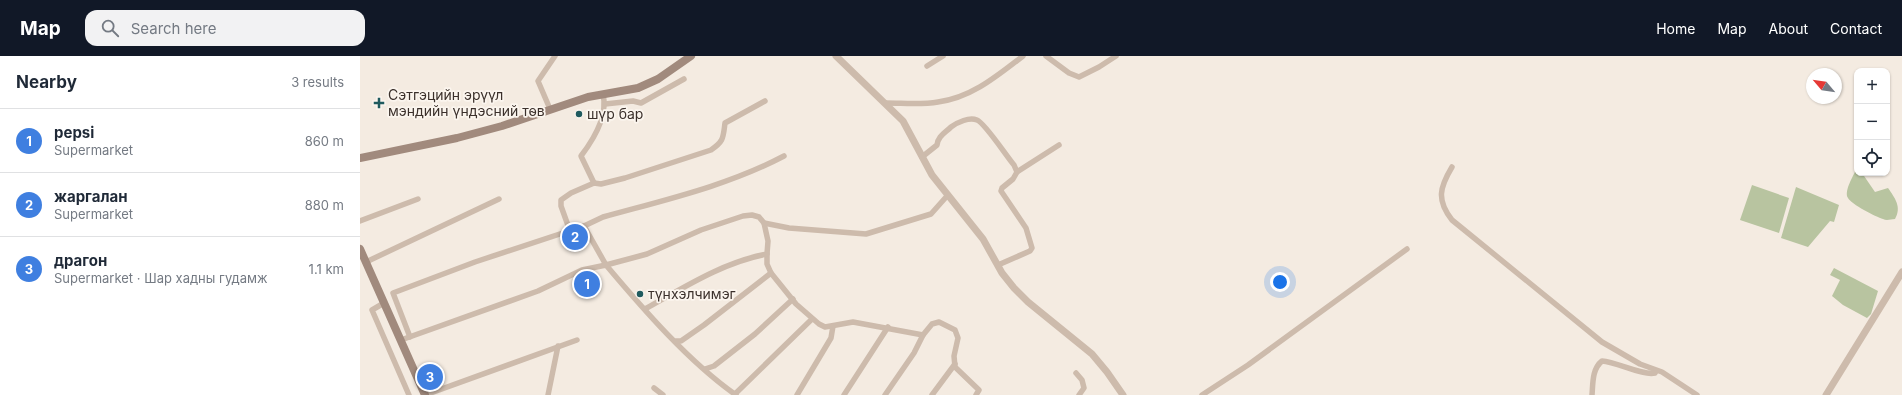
<!DOCTYPE html>
<html lang="en">
<head>
<meta charset="utf-8">
<style>
	:root { --surface:#fff; --page:#f2f2f3; --text:#1f2937; --muted:#747a83; --line:#e0e1e3; --accent:#111827 }
	body { margin:0; font-family:Inter,sans-serif; background:var(--page); color:var(--text) }
	.controls { position:absolute; right:12px; top:12px; display:grid; overflow:hidden; border-radius:8px; box-shadow:0 1px 3px #0004 }
	.controls button { width:36px; height:36px; display:grid; place-items:center; padding:0; border:0; border-bottom:1px solid var(--line); background:var(--surface); color:var(--text); font:20px sans-serif }
	.compass { position:absolute; left:1446px; top:12px; width:36px; height:36px; border-radius:50%; background:var(--surface); box-shadow:0 1px 3px #0004; rotate:299deg }
	.you { position:absolute; left:920px; top:226px; width:14px; height:14px; margin:-10px; border:3px solid #fff; border-radius:50%; background:#1a73e8; box-shadow:0 0 0 6px #1a73e833 }
	.badge { display:grid; place-items:center; width:26px; height:26px; border-radius:50%; background:var(--accent); color:#fff; font-size:13px; font-weight:700 }
	.pin { position:absolute; translate:-50% -50%; border:2px solid #fff; box-shadow:0 1px 4px #0006 }
	.list { margin:0; padding:0; list-style:none }
	h2 { display:flex; justify-content:space-between; align-items:center; height:52px; margin:0; padding:0 16px; font-size:17px }
	h2 small { font-size:13px; font-weight:400; color:var(--muted) }
	.list li { display:grid; grid-template-columns:26px 1fr auto; gap:12px; align-items:center; box-sizing:border-box; height:64px; padding:0 16px; border-top:1px solid var(--line) }
	.list b { display:block; font-size:15px; white-space:nowrap }
	.list p { margin:0; font-size:13px; white-space:nowrap; color:var(--muted) }
	.list em { font-size:13px; font-style:normal; color:var(--muted) }
	.icon { flex:none; width:22px; height:22px; fill:none; stroke:currentColor; stroke-width:2; stroke-linecap:round; stroke-linejoin:round }
	.map { position:relative; flex:none; width:1542px; height:339px; overflow:hidden }
	header { display:flex; align-items:center; gap:24px; box-sizing:border-box; height:56px; padding:0 20px; background:var(--accent); color:#fff }
	header strong { font-size:19px }
	nav { display:flex; gap:22px; margin-inline-start:auto; font-size:14px }
	.search { width:280px; height:36px; background:var(--page); display:flex; align-items:center; gap:10px; box-sizing:border-box; padding:0 14px; border-radius:12px; color:var(--muted); font-size:15px }
	main { display:flex }
	aside { flex:1; background:var(--surface) }
	.map>svg:first-child { display:block }
	.green { fill:#b8c4a0 }
	.lines { fill:none; stroke-linecap:round; stroke-linejoin:round }
	.minor { stroke:#cdbbac; stroke-width:5.5 }
	.tertiary { stroke:#cdbbac; stroke-width:7 }
	.secondary { stroke:#a18a7d; stroke-width:8 }
	.poi-dot { fill:#1f5a5e; stroke:#fbf5ee; stroke-width:1.5 }
	.labels { text-anchor:middle; stroke-width:3.5; stroke-linejoin:round; paint-order:stroke }
	.poi-label { font-size:14px; fill:#3b302b; stroke:#fbf5ee; text-anchor:start }
</style>
</head>
<body>
<header>
<strong>Map</strong>
<div class="search"><svg class="icon" aria-label="search" viewBox="0 0 24 24"><circle cx="10" cy="10" r="6"/><path d="M15 15l6 6"/></svg>Search here</div>
<nav><a>Home</a><a>Map</a><a>About</a><a>Contact</a></nav>
</header>
<main>
<aside>
<h2>Nearby<small>3 results</small></h2>
<ul class="list">
<li><span class="badge" style="background:#3f7fe0">1</span><div><b>pepsi</b><p>Supermarket</p></div><em>860 m</em></li>
<li><span class="badge" style="background:#3f7fe0">2</span><div><b>жаргалан</b><p>Supermarket</p></div><em>880 m</em></li>
<li><span class="badge" style="background:#3f7fe0">3</span><div><b>драгон</b><p>Supermarket · Шар хадны гудамж</p></div><em>1.1 km</em></li>
</ul>
</aside>
<div class="map">
<svg width="1542" height="339" viewBox="0 0 1542 339">
	<rect width="100%" height="100%" fill="#f4ebe1"/>
	<!-- green -->
	<g class="green">
		<path d="M 1497,115 L 1497,117 L 1502,117 L 1515,136 L 1528,132 C 1535,142 1542,151 1535,163 C 1531,163 1527,165 1523,163 C 1516,161 1491,148 1488,142 C 1484,136 1492,122 1495,116 Z"/>
		<path d="M 1392,129 L 1429,142 L 1419,177 L 1380,164 Z"/>
		<path d="M 1436,131 L 1479,149 L 1474,166 L 1470,165 L 1448,191 L 1421,182 Z"/>
		<path d="M 1474,212 L 1518,235 L 1511,258 L 1507,262 L 1483,249 L 1472,240 L 1480,224 L 1470,219 Z"/>
	</g>
	<g class="lines">
		<!-- minor -->
		<g class="minor">
			<path d="M 686,0 L 709,17 L 719,21 L 739,11 L 756,0"/>
			<path d="M 567,10 L 583,0"/>
			<path d="M 526,47 C 543,47 561,49 578,46 C 611,42 637,20 663,0"/>
			<path d="M 245,48 L 273,45 L 281,47 L 324,23"/>
			<path d="M 190,53 L 178,25 L 195,0"/>
			<path d="M 562,101 L 577,89 C 578,80 585,77 591,71 C 598,66 609,61 617,64 C 625,67 647,101 654,109 L 657,116 L 653,123 L 642,132 L 641,135 L 666,172 L 672,192 L 670,195 L 638,209"/>
			<path d="M 1092,111 C 1080,131 1076,144 1092,164 L 1242,286 L 1280,308 L 1302,316 L 1337,339"/>
			<path d="M 657,116 L 699,89"/>
			<path d="M 234,127 L 221,100 C 234,83 248,59 243,38"/>
			<path d="M 0,165 L 58,143"/>
			<path d="M 224,170 L 246,209 L 287,198 L 341,174 L 383,160 L 392,159 L 399,161 L 404,167 L 429,172 L 506,178 L 571,158 L 587,140"/>
			<path d="M 210,175 L 201,150 L 201,144 L 211,137 L 234,127 L 241,128 L 265,122 L 351,94 C 364,85 363,82 365,67 L 405,45"/>
			<path d="M 407,198 L 407,208 L 411,217 L 436,248 L 459,268 L 465,271 L 493,266 L 563,279 L 572,268 L 579,266 L 595,274 L 598,282 L 594,300 L 595,311 L 619,334 L 616,339"/>
			<path d="M 6,206 L 139,143"/>
			<path d="M 24,247 L 12,254 L 49,339"/>
			<path d="M 285,253 C 323,232 363,206 407,198 L 408,185 L 404,167"/>
			<path d="M 50,281 L 33,237 L 115,206 L 224,170 L 243,161 C 304,144 367,130 424,100"/>
			<path d="M 41,284 L 178,235 L 222,214 L 246,209 C 283,253 329,306 376,339"/>
			<path d="M 316,285 L 321,285 L 344,269 L 411,217"/>
			<path d="M 345,313 L 354,310 L 395,278 L 433,243"/>
			<path d="M 716,317 L 722,324 L 724,332 L 719,339"/>
			<path d="M 294,332 L 303,339"/>
			<path d="M 375,338 L 452,263"/>
			<path d="M 65,339 L 217,284"/>
			<path d="M 188,339 L 198,290"/>
			<path d="M 437,339 L 471,282 L 473,270"/>
			<path d="M 484,339 L 528,271"/>
			<path d="M 525,339 L 554,297 L 563,279"/>
			<path d="M 572,339 L 595,308"/>
			<path d="M 842,339 L 888,309 L 1047,193"/>
			<path d="M 1232,339 C 1233,327 1232,313 1242,305 C 1257,306 1283,320 1295,317 L 1296,315"/>
		</g>
		<!-- tertiary -->
		<g class="tertiary">
			<path d="M 476,0 L 543,65 L 572,119 L 623,183 L 642,217 L 654,232 L 668,246 L 732,298 L 747,316 L 763,339"/>
			<path d="M 1466,339 L 1542,216"/>
		</g>
		<!-- secondary -->
		<g class="secondary">
			<path d="M 0,102 L 97,82 L 142,70 L 228,41 L 278,32 L 298,23 L 331,0"/>
			<path d="M 0,193 L 65,339"/>
		</g>
	</g>
	<!-- markers -->
	<g class="poi-dot">
		<path d="M17 41h4v4h4v4h-4v4h-4v-4h-4v-4h4z"/>
		<circle cx="219" cy="58" r="4"/>
		<circle cx="280" cy="238" r="4"/>
	</g>
	<g class="labels">
		<!-- poi labels -->
		<g class="poi-label">
			<text x="28" y="44">Сэтгэцийн эрүүл<tspan x="28" dy="16">мэндийн үндэсний төв</tspan></text>
			<text x="227" y="63">шүр бар</text>
			<text x="288" y="243">түнхэлчимэг</text>
		</g>
	</g>
</svg>
<div class="controls">
<button>+</button>
<button>−</button>
<button><svg class="icon" aria-label="locate" viewBox="0 0 24 24"><circle cx="12" cy="12" r="6"/><path d="M12 2v4M12 18v4M2 12h4M18 12h4"/></svg></button>
</div>
<svg class="compass" viewBox="-18 -18 36 36"><path d="M0-13l5 13h-10z" fill="#e53935"/><path d="M0 13l5-13h-10z" fill="#747a83"/></svg>
<div class="you"></div>
<div class="pin badge" style="left:227px;top:228px;background:#3f7fe0">1</div>
<div class="pin badge" style="left:215px;top:181px;background:#3f7fe0">2</div>
<div class="pin badge" style="left:70px;top:321px;background:#3f7fe0">3</div>
</div>
</main>
</body>
</html>
